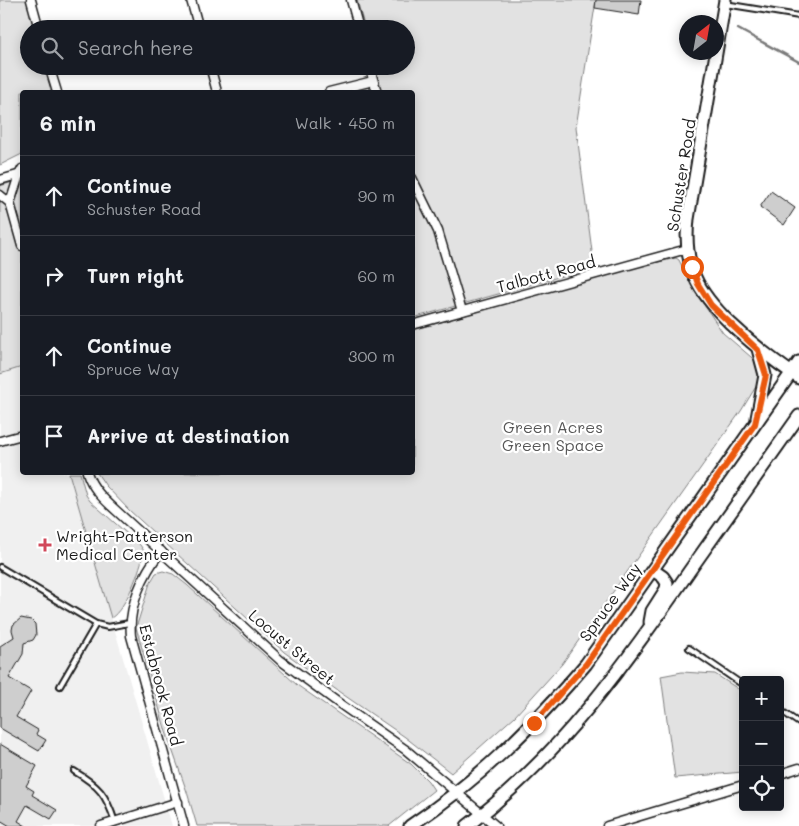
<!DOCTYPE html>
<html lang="en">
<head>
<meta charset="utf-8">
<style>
	:root { --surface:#171b24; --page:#20242c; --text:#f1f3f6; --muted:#9ea1a6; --line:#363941 }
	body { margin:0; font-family:Mali,sans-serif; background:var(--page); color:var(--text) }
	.controls { position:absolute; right:15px; bottom:15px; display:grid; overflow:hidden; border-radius:5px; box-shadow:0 2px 12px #0003 }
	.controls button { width:45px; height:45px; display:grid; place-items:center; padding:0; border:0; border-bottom:1px solid var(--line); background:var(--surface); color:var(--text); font:25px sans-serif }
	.compass { position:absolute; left:679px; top:15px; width:45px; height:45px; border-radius:50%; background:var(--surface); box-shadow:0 2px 12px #0003; rotate:31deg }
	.stop { position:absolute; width:15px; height:15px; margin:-11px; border:4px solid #ea580c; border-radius:50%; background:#fff }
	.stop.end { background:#ea580c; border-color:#fff; box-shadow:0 1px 5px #0008 }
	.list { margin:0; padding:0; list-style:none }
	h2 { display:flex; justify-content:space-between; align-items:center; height:65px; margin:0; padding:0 20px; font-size:21px }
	h2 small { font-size:16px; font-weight:400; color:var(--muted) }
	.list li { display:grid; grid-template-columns:32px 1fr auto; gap:15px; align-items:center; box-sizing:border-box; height:80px; padding:0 20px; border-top:1px solid var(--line) }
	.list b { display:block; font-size:19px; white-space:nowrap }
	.list p { margin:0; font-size:16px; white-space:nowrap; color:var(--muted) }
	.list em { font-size:16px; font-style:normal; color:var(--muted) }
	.icon { flex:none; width:28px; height:28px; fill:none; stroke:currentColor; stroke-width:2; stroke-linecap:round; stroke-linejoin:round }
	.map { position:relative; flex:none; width:799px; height:826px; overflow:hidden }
	.search { position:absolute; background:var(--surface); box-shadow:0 2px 12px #0003; left:20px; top:20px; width:395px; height:55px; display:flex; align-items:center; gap:12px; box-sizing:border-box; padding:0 18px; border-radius:28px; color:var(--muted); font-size:19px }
	.panel { position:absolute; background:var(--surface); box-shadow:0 2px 12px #0003; left:20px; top:90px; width:395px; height:385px; border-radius:5px }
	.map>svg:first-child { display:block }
	.built { fill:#f0f0f0 }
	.green { fill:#e2e2e2; stroke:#7f7f7f }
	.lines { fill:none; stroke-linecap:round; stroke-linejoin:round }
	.stream { stroke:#7a7a7a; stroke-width:2.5 }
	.building { fill:#cecece; stroke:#1c1c1c }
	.lane-casing { stroke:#1c1c1c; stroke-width:8 }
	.street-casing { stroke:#1c1c1c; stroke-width:11 }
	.secondary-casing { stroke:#1c1c1c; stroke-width:15 }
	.lane { stroke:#fff; stroke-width:4 }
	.street { stroke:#fff; stroke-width:8 }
	.secondary { stroke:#fff; stroke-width:11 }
	.route { stroke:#ea580c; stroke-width:6 }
	.poi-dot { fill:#d1495b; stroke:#fff; stroke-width:2 }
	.labels { text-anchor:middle; stroke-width:4.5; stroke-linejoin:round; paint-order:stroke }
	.street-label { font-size:16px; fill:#1c1c1c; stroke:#fff }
	.park-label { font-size:16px; fill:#575757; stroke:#fff }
	.poi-label { font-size:16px; fill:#1c1c1c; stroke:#fff; text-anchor:start }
</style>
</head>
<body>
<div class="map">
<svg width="799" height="826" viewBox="0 0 799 826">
	<rect width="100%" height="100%" fill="#fff"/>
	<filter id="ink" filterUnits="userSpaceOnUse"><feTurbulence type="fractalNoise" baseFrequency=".02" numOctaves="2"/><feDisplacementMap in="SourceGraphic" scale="10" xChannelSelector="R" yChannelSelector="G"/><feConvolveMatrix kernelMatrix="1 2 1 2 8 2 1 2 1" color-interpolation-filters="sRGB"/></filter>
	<g filter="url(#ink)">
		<!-- built -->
		<path class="built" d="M 22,367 L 22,472 L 69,473 L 172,826 L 0,826 L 0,374 Z"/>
		<!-- green -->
		<g class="green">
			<path d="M 0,0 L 27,0 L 35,29 L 29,29 L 29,66 L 46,66 L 52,92 L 22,92 L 22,154 L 0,165 Z"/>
			<path d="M 357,0 L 596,0 L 576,127 L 594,267 L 413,318 L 412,92 L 350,92 L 380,85 L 375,66 L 406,66 L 406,29 L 365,29 Z"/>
			<path d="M 22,179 L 22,367 L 0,374 L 0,186 Z"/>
			<path d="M 676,258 L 679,260 L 692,287 L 723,333 L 758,363 L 760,380 L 741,411 L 562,664 L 515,716 L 451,773 L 405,737 L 338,691 L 284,652 L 129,510 L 106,486 L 97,473 L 412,472 L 413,330 L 624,270 Z"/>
			<path d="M 69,473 L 80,473 L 86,495 L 90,501 L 140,545 L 144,551 C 141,568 126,609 111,618 Z"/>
			<path d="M 163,571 L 173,574 L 187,585 L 297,685 L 411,764 L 428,781 L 434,790 L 389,826 L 197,826 L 187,792 L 166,732 L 136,628 L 150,583 L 156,573 Z"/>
			<path d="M 682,672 L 715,674 L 743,692 L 743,772 L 675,778 L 661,676 Z"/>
		</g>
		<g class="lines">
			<!-- stream -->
			<path class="stream" d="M 738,29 L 799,62"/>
		</g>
		<!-- building -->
		<g class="building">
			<path d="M 596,0 L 641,0 L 639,15 L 595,8 Z"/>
			<path d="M 771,191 L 795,208 L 784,225 L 760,207 Z"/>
			<path d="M 21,618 L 31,620 L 35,624 L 36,635 L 33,640 L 24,643 L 23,654 L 9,678 L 31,691 L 16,717 L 38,730 L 36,734 L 46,740 L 39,751 L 0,728 L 0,646 L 14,637 L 12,630 L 13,625 Z"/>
			<path d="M 0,744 L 37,766 L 26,786 L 34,791 L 32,795 L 57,810 L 51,819 L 27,805 L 18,821 L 26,826 L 10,826 L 0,820 Z"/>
		</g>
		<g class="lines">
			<defs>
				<g id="lane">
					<path d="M 725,4 L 799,16"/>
					<path d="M 0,567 L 96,624 L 60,686"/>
					<path d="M 96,624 L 108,627 L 129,623"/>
					<path d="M 689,648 L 743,685"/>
					<path d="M 780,710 L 799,723"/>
					<path d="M 74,771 C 99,786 106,794 115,822"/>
				</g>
				<g id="street">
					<path d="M 31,0 L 39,29"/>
					<path d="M 191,0 L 199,29"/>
					<path d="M 351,0 L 359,29"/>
					<path d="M 49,66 L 57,92"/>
					<path d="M 210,66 L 217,92"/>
					<path d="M 369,66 L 377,92"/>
					<path d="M 329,92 L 373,81"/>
					<path d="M 22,169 L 19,175 L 10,203 L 22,246"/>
					<path d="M 412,178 L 438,231 L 462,311"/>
					<path d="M 0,180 L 21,174"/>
					<path d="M 0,195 L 10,203"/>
					<path d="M 412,325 L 687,249"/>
					<path d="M 0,441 L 22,435"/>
					<path d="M 87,472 C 92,490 108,503 121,515 L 280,660 L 340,704 L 406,750 L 496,826"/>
					<path d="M 161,551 C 143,574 128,606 131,636 L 184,826"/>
					<path d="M 780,774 L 799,768"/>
					<path d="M 101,826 L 178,802"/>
					<path d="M 607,826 L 743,785"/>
				</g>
				<g id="secondary">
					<path d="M 725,0 L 688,219 C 683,266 697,291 730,323 C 752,344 774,361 799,378"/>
					<path d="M 757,418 L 765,375 L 758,349"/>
					<path d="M 650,622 L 652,611 L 666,589 L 667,583 L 663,577 L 653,570"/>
					<path d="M 410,826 C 479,780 532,727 586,664 L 799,362"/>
					<path d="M 467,826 C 561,755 624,665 690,570 C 726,519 763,467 799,416"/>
				</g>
			</defs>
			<!-- lane casing -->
			<use href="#lane" class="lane-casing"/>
			<!-- street casing -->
			<use href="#street" class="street-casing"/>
			<!-- secondary casing -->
			<use href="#secondary" class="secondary-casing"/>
			<!-- lane -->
			<use href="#lane" class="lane"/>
			<!-- street -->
			<use href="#street" class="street"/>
			<!-- secondary -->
			<use href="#secondary" class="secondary"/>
		</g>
	</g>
	<g class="lines" filter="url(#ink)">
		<!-- route -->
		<path class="route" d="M 534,723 L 586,664 L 755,424 L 766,375 L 758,350 L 711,305 L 698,284 L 692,267"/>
	</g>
	<!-- markers -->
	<path class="poi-dot" d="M42.5 537.5h5v5h5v5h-5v5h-5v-5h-5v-5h5z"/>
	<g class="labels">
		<!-- street labels -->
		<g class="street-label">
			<text transform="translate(681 175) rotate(-81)" y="6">Schuster Road</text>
			<text transform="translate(546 274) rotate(-15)" y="6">Talbott Road</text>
			<text transform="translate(610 602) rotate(-54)" y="6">Spruce Way</text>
			<text transform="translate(292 647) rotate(40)" y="6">Locust Street</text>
			<text transform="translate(161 685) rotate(75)" y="6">Estabrook Road</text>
		</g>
		<!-- park labels -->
		<g class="park-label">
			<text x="553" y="433">Green Acres<tspan x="553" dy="18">Green Space</tspan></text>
		</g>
		<!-- poi labels -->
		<g class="poi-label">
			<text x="56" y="542">Wright-Patterson<tspan x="56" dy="18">Medical Center</tspan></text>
		</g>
	</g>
</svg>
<div class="controls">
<button>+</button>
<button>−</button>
<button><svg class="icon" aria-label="locate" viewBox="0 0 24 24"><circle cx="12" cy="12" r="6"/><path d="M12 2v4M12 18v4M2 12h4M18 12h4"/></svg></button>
</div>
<svg class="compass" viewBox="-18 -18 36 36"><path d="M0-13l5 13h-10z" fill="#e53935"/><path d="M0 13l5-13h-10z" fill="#9ea1a6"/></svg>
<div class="stop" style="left:692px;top:267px"></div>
<div class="stop end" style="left:534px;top:723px"></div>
<div class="search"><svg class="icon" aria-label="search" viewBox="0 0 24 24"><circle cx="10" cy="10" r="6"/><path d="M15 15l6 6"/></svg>Search here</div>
<section class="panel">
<h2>6 min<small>Walk · 450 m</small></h2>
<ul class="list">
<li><svg class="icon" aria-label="ahead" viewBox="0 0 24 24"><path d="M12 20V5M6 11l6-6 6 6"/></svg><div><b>Continue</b><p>Schuster Road</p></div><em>90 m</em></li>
<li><svg class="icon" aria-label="right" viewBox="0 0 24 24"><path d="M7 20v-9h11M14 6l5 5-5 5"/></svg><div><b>Turn right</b></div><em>60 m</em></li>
<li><svg class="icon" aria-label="ahead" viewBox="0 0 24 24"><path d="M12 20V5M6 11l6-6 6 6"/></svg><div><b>Continue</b><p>Spruce Way</p></div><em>300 m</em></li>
<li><svg class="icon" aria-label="arrive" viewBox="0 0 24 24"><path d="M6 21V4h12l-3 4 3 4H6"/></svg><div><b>Arrive at destination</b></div></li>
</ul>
</section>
</div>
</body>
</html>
